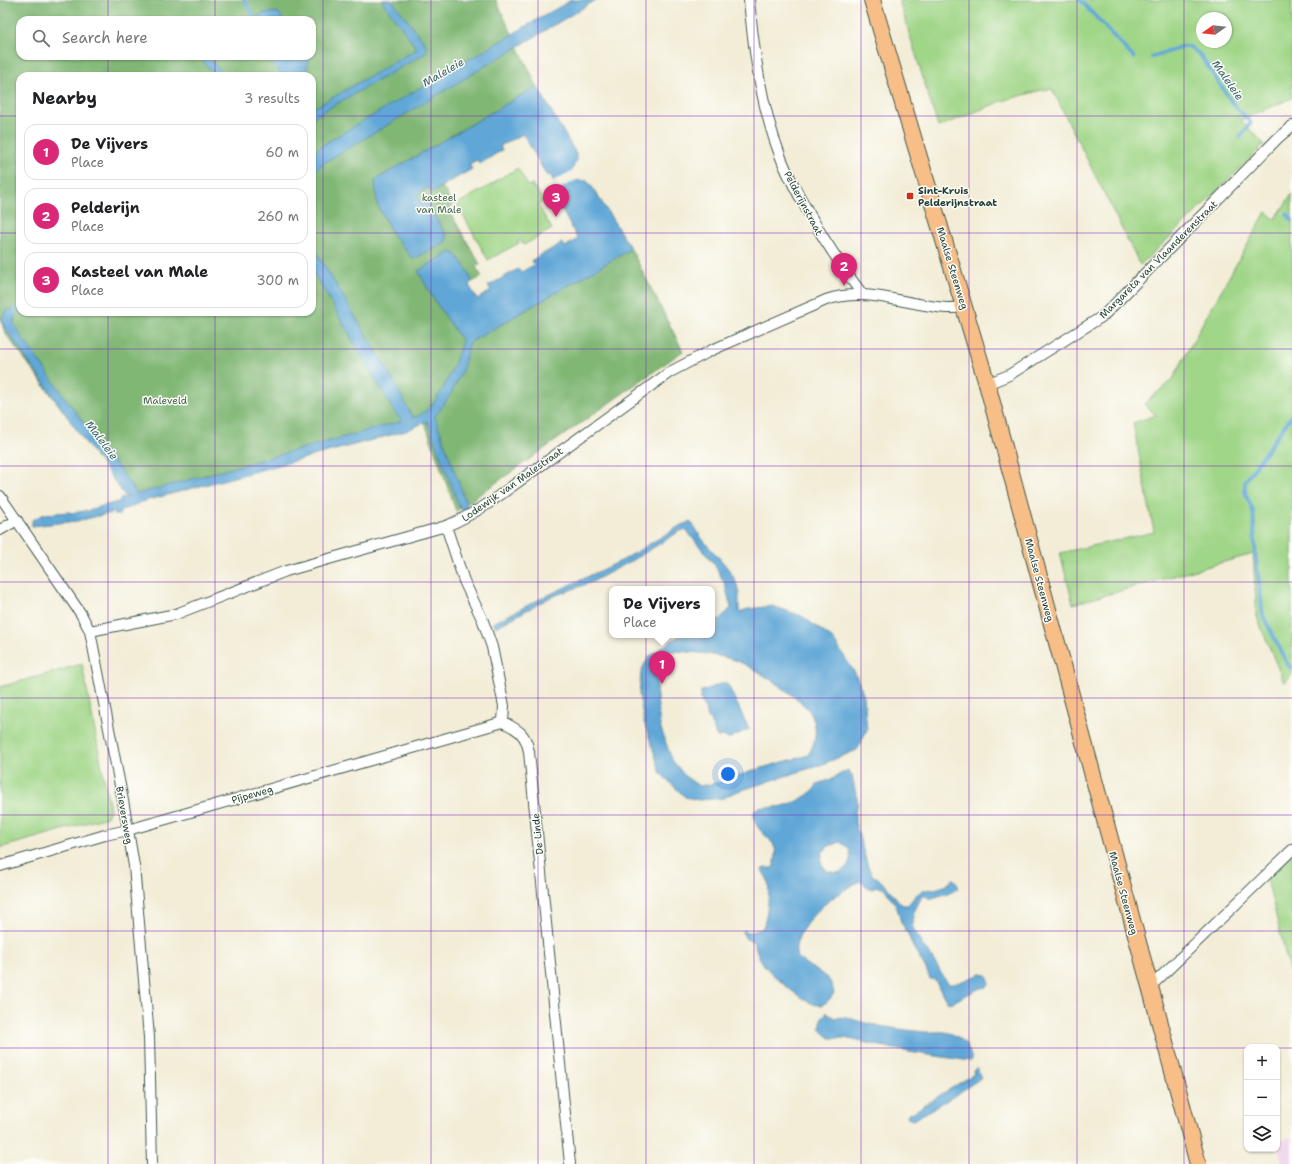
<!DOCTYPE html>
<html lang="en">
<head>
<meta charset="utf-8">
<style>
	:root { --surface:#fff; --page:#f2f2f2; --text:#202124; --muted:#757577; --line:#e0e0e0; --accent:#db2777 }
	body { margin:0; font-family:"Shantell Sans",sans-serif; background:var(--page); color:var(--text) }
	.controls { position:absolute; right:12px; bottom:12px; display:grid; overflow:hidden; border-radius:8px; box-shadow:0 1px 3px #0004 }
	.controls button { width:36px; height:36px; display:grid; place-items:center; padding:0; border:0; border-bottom:1px solid var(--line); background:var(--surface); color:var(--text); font:20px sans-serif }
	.compass { position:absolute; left:1196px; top:12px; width:36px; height:36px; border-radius:50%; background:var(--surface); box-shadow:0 1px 3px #0004; rotate:256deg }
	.you { position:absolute; left:728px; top:774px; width:14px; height:14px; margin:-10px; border:3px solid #fff; border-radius:50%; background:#1a73e8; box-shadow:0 0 0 6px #1a73e833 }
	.badge { display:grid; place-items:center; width:26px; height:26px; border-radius:50%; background:var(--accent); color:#fff; font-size:13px; font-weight:700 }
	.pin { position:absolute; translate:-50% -33px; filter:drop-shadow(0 1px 2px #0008) }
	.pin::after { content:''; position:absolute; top:21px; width:14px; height:12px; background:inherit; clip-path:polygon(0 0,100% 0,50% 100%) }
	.popup { position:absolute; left:609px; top:586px; width:106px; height:52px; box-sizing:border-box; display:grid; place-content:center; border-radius:8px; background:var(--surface); filter:drop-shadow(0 1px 3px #0005); font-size:13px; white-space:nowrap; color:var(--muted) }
	.popup b { font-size:15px; color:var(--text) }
	.popup::after { content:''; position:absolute; left:50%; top:100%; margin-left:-8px; border:8px solid transparent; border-top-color:var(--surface) }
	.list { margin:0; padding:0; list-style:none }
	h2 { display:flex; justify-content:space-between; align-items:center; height:52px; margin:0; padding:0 16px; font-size:17px }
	h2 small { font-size:13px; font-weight:400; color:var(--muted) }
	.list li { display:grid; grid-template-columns:26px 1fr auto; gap:12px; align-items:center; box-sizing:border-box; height:56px; margin:0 8px 8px; padding:0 8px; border:1px solid var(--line); border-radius:12px }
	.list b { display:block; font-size:15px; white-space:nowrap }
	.list p { margin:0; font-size:13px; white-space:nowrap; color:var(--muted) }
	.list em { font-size:13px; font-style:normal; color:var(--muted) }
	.icon { flex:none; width:22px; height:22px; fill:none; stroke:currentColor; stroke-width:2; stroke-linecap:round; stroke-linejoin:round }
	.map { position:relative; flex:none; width:1292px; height:1164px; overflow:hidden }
	.search { position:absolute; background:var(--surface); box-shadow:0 1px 3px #0004; left:16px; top:16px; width:300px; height:44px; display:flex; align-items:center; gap:10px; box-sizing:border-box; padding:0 14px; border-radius:12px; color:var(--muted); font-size:15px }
	.panel { position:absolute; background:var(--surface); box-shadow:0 1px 3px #0004; left:16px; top:72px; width:300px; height:244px; border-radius:12px }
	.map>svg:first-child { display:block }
	.built { fill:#ebd1eb }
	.green { fill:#a0d688; stroke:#608a5e; fill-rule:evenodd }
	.forest { fill:#80b774; stroke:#507a54; fill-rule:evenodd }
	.water { fill:#60a7d7; stroke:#407286; fill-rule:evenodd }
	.pier { fill:#f3edd7 }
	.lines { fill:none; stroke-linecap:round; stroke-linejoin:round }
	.stream { stroke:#60a7d7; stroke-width:4 }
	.minor-casing { stroke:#3f574c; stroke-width:12 }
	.primary-casing { stroke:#3f574c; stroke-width:18 }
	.minor { stroke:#fff; stroke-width:10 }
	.primary { stroke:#f7be88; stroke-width:16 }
	.grid { fill:none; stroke:#7b2cbf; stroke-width:1; stroke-opacity:0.55 }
	.poi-dot { fill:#c8321e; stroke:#fdfcf7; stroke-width:1.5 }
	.labels { text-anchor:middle; stroke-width:3; stroke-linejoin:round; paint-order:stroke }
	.poi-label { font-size:10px; font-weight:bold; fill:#1f3d34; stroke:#fdfcf7; text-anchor:start }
	.park-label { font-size:10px; fill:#3f6349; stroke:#fdfcf7 }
	.street-label { font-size:10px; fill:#1f3d34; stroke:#fdfcf7 }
	.water-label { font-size:11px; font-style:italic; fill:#36626d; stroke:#fdfcf7 }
</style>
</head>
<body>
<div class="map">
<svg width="1292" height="1164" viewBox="0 0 1292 1164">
	<rect width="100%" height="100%" fill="#fdfcf7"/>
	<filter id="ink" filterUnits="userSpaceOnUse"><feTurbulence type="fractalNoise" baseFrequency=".025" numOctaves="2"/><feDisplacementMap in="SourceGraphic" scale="8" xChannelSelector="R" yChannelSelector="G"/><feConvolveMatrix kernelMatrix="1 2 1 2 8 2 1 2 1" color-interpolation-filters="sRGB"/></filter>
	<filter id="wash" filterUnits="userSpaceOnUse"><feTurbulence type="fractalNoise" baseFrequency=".012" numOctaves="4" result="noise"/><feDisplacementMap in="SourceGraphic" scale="16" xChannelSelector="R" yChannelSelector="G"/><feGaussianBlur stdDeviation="0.9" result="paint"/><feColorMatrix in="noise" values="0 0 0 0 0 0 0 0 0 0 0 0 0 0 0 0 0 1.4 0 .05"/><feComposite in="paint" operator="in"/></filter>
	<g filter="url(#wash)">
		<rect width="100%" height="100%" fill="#f3edd7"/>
		<!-- built -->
		<path class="built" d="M 1292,1137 L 1292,1164 L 1282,1164 L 1277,1141 Z"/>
		<!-- green -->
		<g class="green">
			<path d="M 899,0 L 1292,0 L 1292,98 L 1241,120 L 1264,144 L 1184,224 L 1140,265 L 1052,89 L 1042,90 L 1002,101 L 938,127 ZM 1202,18 L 1226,18 L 1226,42 L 1202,42 Z"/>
			<path d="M 518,168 L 528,186 L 532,184 L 533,188 L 536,188 L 543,202 L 538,205 L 552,229 L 524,245 L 520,240 L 518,241 L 519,243 L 488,260 L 457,204 L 496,182 L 495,181 Z"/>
			<path d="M 1292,194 L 1292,675 L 1284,683 L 1257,617 L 1253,554 L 1073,604 L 1060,553 L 1154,532 L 1133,423 L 1156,415 L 1144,404 L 1173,379 L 1201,326 L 1266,212 L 1275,219 Z"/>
			<path d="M 82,664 L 110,809 L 107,817 L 0,848 L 0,687 Z"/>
			<path d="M 1292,850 L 1292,981 L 1266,875 Z"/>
		</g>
		<!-- forest -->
		<path class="forest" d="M 0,0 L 496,0 L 537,86 L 375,180 L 377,204 L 393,235 L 413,259 L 445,243 L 447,237 L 427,203 L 422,205 L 417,195 L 429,187 L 433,193 L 442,186 L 453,206 L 448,209 L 480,264 L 476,267 L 482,277 L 472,282 L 456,254 L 419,271 L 433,298 L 462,340 L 469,343 L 631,249 L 683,351 L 456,511 L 425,423 L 130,500 L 5,333 L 0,318 ZM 20,20 L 312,20 L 312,56 L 20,56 ZM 20,76 L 312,76 L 312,312 L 20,312 Z"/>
		<!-- water -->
		<g class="water">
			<path d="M 381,0 L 392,0 L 427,46 L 426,53 L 312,118 L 312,109 L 417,49 Z"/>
			<path d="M 571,0 L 596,0 L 324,163 L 312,173 L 312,153 L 327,142 Z"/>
			<path d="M 278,12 L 284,20 L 252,20 L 264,13 Z"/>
			<path d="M 198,56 L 207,56 L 225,76 L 216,76 Z"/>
			<path d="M 266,56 L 308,56 L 309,58 L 306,72 L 295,76 L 281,74 Z"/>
			<path d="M 537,86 L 576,154 L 576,162 L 572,171 L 576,180 L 586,180 L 591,185 L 631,249 L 469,343 L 463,369 L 451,394 L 435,417 L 468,508 L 465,511 L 460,509 L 427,421 L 406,431 L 141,502 L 129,508 L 127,508 L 121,511 L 119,515 L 114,515 L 116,512 L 114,512 L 110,514 L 107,514 L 77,521 L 32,526 L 32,520 L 44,514 L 69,512 L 72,513 L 84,511 L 85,510 L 89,511 C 98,506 108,505 118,502 L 119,503 L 120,499 L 122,498 L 129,497 L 125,496 L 98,459 L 95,458 L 95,456 L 4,327 L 2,319 L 5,311 L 12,308 L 13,315 L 15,315 L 14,323 L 21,336 L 98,443 L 122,472 L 137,494 L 402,421 L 394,412 L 312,270 L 312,245 L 390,374 L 413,418 C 417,416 421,415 424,412 C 442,400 456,361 462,341 L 433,298 L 418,271 L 450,252 L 456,254 L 469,273 L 472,282 L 469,285 L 477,299 L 491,291 L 488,286 L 518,269 L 521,272 L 534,265 L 532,260 L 562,243 L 565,247 L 578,239 L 555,198 L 559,194 L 551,176 L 549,175 L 547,176 L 523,134 L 500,146 L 502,150 L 480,164 L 477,160 L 469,164 L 472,169 L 442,186 L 433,193 L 429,187 L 417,194 L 422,205 L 426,202 L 447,237 L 445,243 L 413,259 L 393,235 L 377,204 L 375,180 Z"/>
			<path d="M 690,522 C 695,525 697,531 700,536 C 714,555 735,569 739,593 C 739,599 739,606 739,612 L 748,609 L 773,606 L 802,616 L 833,639 L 855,673 L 864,696 L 867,730 L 857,750 L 823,764 L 733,793 L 724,798 L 699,800 L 685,797 L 661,774 L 644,722 L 641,705 L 639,695 L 641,673 L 644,665 L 650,656 L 680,635 L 712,635 L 712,622 L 720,619 L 731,608 L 725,584 L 714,564 L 686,530 L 680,531 L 635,559 L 592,582 L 551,597 L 496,627 L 493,623 L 542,598 L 623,560 L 681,525 ZM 670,651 C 693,652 711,653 734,660 C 749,664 805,700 811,714 C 818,727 816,743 808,755 C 793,760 777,763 762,768 C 741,774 721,784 699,786 L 686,777 L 672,760 L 660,726 L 656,688 L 657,688 L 656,662 L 658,659 Z"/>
			<path d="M 725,682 L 728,685 L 749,729 L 728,739 L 724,736 L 717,737 L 700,698 L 702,696 L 700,692 Z"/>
			<path d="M 848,770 L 852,776 L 858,803 L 855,812 L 855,822 L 868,867 L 873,876 L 878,878 L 888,888 L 897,899 L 903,905 L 908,905 L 915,896 L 923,890 C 930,890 944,888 949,883 C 951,881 952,879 954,879 L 958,886 L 957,889 L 952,892 L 929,899 L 927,896 L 922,896 L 914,912 L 912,926 L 919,938 L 922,945 L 928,951 L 944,978 L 949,984 L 954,984 L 981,974 L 987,975 L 990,983 L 986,987 L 980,988 L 951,1003 L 947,1002 L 934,979 L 930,979 L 925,967 L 913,947 L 908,934 L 901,922 L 897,908 L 885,889 L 875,886 L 873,889 L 869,888 L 860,881 C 835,894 809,913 798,939 C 796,945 794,952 798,957 C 807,967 820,971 828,979 C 831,982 833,988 834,993 C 831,998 828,1003 821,1005 C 808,1008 772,975 764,965 C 759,958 756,950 754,942 L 746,939 L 742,932 L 745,930 C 751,935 755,930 762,929 C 767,921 770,890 768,881 C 767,877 763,874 762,869 L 765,868 L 773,868 C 784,837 759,840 754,818 C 753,816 754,812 755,809 C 764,806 768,808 776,807 C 791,806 812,795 819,783 L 827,781 ZM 840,842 C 842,844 846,845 848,848 C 854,857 848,871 836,873 C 834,873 830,871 827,871 L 821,863 L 822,853 L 829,846 Z"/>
			<path d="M 827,1012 L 828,1014 L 835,1018 C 848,1015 857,1022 870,1024 C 888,1028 906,1030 925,1032 C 934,1033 943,1030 952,1034 C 964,1039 969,1047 972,1060 L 970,1061 L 909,1052 L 844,1038 L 830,1038 L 820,1029 L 822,1017 Z"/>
			<path d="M 975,1069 L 978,1069 L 981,1078 L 951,1098 L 913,1120 L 909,1119 L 907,1116 L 908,1114 L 912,1113 L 974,1074 L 973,1071 Z"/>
		</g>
		<!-- pier -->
		<path class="pier" d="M 576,162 L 577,164 L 574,171 L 577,178 L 585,178 L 586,180 L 576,180 L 557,190 L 553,181 L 572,171 Z"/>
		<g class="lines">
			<!-- stream -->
			<g class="stream">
				<path d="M 244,0 L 255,18"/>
				<path d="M 1080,0 L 1134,58"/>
				<path d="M 1152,57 L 1181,47 L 1190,47 L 1200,55 L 1234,105 L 1251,123 L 1240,137"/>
				<path d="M 1287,214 L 1292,220"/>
				<path d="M 9,318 L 20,307"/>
				<path d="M 1292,415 L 1245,481 L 1245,492 L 1253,511 L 1256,559 L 1263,616 L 1288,665 L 1292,669"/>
			</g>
		</g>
	</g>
	<g filter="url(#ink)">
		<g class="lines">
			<defs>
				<g id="minor">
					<path d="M 749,0 C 754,52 761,106 780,155 C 788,177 799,196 810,215 C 826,243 843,269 862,294"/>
					<path d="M 987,384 L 1009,375 L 1103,316 L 1278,138 L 1292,126"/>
					<path d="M 0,496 L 81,614 L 90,631 L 124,806 L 134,866 L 149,1037 L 152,1164"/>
					<path d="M 446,526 L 464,581 L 483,621 L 492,647 L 504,706 L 503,722"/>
					<path d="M 0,530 L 17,520"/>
					<path d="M 90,631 L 176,614 L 286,571 L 446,526 C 462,520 475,512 489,503 L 670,372 L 712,350 L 826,300 C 865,286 906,305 946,308 C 952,308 959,308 965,307"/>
					<path d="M 503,722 C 519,730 526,734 529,752 L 570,1164"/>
					<path d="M 0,866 L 105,835 L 128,830 L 503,722"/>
					<path d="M 1150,987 L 1292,850"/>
				</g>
				<path id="primary" d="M 872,0 L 987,384 L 1198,1164"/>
			</defs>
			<!-- minor casing -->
			<use href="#minor" class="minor-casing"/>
			<!-- primary casing -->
			<use href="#primary" class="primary-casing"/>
			<!-- minor -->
			<use href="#minor" class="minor"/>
			<!-- primary -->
			<use href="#primary" class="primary"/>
		</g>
	</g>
	<!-- grid -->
	<path class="grid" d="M 108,0 L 108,20M 215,0 L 215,20M 323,0 L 323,1164M 431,0 L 431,1164M 538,0 L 538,1164M 646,0 L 646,1164M 754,0 L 754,1164M 861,0 L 861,1164M 969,0 L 969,1164M 1077,0 L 1077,1164M 1184,0 L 1184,1164M 108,56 L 108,76M 215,56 L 215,76M 0,116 L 20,116M 312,116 L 1292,116M 0,233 L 20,233M 312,233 L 1292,233M 108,312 L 108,1164M 215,312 L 215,1164M 0,349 L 1292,349M 0,466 L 1292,466M 0,582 L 1292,582M 0,698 L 1292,698M 0,815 L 1292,815M 0,931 L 1292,931M 0,1048 L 1247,1048M 1277,1048 L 1292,1048"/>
	<!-- markers -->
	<rect class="poi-dot" x="906" y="192" width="8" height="8" rx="2"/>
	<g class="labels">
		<!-- poi labels -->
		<g class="poi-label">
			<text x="918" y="194">Sint-Kruis<tspan x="918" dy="12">Pelderijnstraat</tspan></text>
		</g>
		<!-- park labels -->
		<g class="park-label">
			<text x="439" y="201">kasteel<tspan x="439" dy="12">van Male</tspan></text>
			<text x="165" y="404">Maleveld</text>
		</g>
		<!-- street labels -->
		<g class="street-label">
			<text transform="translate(804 203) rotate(62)" y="4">Pelderijnstraat</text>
			<text transform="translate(1158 259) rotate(-45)" y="4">Margareta van Vlaanderenstraat</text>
			<text transform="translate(953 268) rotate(73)" y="4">Maalse Steenweg</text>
			<text transform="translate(512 484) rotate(-35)" y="4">Lodewijk van Malestraat</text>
			<text transform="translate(1040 580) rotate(75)" y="4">Maalse Steenweg</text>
			<text transform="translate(252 794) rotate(-16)" y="4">Pijpeweg</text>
			<text transform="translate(125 815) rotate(80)" y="4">Brieversweg</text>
			<text transform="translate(537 834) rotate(-96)" y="4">De Linde</text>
			<text transform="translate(1124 893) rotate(75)" y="4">Maalse Steenweg</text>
		</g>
		<!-- water labels -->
		<g class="water-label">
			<text transform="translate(443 72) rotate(-30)" y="4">Maleleie</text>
			<text transform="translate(1228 80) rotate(55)" y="4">Maleleie</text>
			<text transform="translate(102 440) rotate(53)" y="4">Maleleie</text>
		</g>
	</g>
</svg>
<div class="controls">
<button>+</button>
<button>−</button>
<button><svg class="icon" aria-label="layers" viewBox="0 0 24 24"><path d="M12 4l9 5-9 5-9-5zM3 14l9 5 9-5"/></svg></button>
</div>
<svg class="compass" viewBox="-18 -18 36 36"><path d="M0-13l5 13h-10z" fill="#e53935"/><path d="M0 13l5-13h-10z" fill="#757577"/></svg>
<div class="you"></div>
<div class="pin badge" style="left:662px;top:684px">1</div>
<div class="popup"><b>De Vijvers</b>Place</div>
<div class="pin badge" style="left:844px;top:286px">2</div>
<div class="pin badge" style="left:556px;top:217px">3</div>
<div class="search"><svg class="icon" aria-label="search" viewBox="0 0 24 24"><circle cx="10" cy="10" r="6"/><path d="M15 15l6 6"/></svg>Search here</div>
<section class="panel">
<h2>Nearby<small>3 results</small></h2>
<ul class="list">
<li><span class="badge">1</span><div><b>De Vijvers</b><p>Place</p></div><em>60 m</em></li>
<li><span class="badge">2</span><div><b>Pelderijn</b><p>Place</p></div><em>260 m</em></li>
<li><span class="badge">3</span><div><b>Kasteel van Male</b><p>Place</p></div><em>300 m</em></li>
</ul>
</section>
</div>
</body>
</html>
